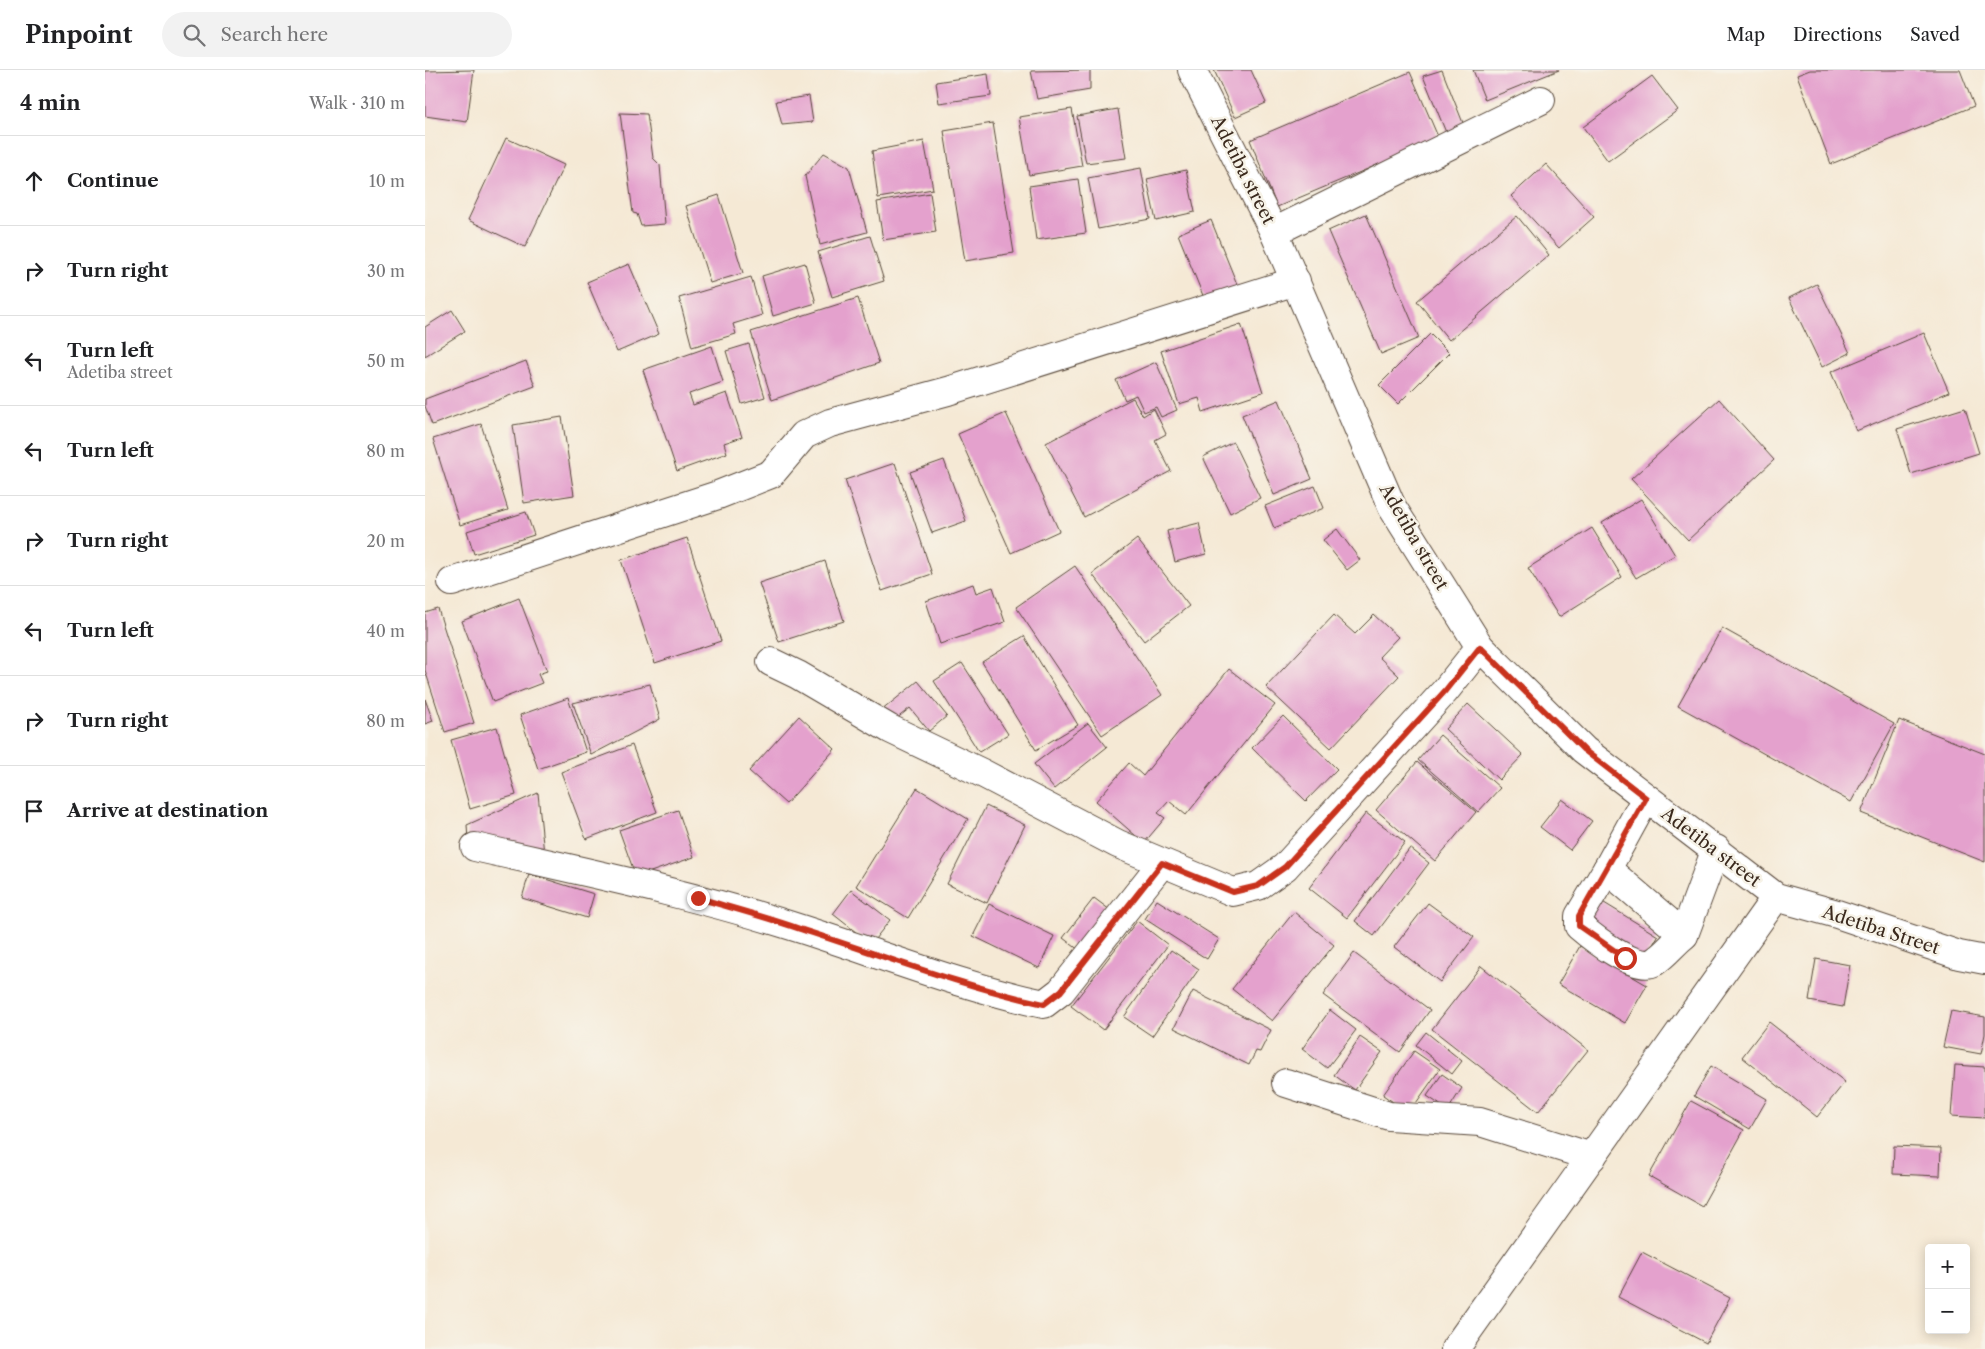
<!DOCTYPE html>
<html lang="en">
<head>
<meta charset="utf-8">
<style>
	:root { --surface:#fff; --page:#f2f2f2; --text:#202124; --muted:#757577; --line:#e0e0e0 }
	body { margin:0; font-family:"Libre Caslon Text",serif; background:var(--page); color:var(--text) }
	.controls { position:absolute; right:15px; bottom:15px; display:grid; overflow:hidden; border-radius:5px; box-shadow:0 2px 12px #0003 }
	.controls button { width:45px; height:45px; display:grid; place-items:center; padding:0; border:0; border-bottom:1px solid var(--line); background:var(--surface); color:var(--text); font:25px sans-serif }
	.stop { position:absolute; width:15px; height:15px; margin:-11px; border:4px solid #c8321e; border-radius:50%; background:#fff }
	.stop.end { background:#c8321e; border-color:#fff; box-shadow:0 1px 5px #0008 }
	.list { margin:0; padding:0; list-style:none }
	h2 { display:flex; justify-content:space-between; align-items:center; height:65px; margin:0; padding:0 20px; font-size:21px }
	h2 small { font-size:16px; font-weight:400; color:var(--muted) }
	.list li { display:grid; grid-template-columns:32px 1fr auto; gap:15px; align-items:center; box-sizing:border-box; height:90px; padding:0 20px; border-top:1px solid var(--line) }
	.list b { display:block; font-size:19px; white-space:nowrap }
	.list p { margin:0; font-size:16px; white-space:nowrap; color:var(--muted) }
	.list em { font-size:16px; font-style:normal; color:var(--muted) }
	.icon { flex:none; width:28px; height:28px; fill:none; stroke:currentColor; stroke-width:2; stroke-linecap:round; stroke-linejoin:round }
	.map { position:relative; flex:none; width:1560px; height:1279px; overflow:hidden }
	header { display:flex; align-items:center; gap:30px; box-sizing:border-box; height:70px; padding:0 25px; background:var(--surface); border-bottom:1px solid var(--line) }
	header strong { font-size:24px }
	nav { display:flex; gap:28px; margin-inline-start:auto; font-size:18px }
	.search { width:350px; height:45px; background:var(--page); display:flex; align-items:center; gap:12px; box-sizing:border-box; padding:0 18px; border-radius:28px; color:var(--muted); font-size:19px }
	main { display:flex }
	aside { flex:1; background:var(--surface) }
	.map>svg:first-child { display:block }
	.building { fill:#e4a1cd }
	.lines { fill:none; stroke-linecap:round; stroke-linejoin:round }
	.minor-casing { stroke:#574739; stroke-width:30 }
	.minor { stroke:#fff; stroke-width:28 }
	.route { stroke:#c8321e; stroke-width:6 }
	.labels { text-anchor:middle; stroke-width:5; stroke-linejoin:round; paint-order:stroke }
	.street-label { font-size:18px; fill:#3b2a1e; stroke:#f7f3e8 }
</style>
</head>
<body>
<header>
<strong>Pinpoint</strong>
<div class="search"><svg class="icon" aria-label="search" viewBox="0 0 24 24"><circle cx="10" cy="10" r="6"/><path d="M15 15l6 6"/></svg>Search here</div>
<nav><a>Map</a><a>Directions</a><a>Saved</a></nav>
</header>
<main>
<aside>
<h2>4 min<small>Walk · 310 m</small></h2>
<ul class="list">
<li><svg class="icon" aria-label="ahead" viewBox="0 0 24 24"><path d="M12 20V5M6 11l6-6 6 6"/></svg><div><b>Continue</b></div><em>10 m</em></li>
<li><svg class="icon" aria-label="right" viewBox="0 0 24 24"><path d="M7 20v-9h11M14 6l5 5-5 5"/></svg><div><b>Turn right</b></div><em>30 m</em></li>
<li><svg class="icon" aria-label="left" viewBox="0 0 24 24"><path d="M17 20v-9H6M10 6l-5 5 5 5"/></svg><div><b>Turn left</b><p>Adetiba street</p></div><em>50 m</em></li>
<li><svg class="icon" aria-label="left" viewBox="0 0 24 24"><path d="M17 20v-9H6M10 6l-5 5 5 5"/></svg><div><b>Turn left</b></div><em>80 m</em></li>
<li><svg class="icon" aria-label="right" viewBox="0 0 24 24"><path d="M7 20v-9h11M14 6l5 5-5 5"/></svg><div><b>Turn right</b></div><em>20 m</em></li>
<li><svg class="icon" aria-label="left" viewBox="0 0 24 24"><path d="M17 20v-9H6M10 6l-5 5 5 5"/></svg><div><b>Turn left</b></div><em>40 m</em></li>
<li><svg class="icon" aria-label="right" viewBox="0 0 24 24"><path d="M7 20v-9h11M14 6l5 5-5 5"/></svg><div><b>Turn right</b></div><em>80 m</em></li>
<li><svg class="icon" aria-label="arrive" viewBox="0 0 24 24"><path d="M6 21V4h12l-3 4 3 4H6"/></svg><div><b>Arrive at destination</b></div></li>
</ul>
</aside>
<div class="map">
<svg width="1560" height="1279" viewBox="0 0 1560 1279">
	<rect width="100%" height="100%" fill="#f7f3e8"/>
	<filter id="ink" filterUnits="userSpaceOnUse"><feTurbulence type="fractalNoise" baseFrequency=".02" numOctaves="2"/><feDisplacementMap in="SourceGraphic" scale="10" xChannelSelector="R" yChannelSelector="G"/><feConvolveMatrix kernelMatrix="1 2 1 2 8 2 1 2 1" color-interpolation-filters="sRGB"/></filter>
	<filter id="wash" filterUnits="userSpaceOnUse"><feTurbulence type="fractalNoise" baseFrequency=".0096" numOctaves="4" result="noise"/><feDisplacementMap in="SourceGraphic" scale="20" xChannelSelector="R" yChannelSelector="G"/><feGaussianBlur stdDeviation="1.12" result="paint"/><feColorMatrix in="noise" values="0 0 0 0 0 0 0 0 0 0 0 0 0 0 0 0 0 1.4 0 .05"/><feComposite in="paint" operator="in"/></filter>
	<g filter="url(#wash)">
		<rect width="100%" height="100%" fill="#f5e9d5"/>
		<g id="blocks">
			<!-- building -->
			<g class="building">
				<path d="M 49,0 L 42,52 L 0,46 L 0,1 Z"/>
				<path d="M 665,0 L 665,20 L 612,29 L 606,1 Z"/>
				<path d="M 789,0 L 826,0 L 841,33 L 810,47 Z"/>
				<path d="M 1017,0 L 1040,58 L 1022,65 L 998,6 Z"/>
				<path d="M 1048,0 L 1134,0 L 1060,30 Z"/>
				<path d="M 1385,0 L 1535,0 L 1549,36 L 1406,94 L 1372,5 Z"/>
				<path d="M 985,2 L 1014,69 L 852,137 L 825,70 Z"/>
				<path d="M 563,4 L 566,26 L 514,33 L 511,12 Z"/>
				<path d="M 1227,6 L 1253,40 L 1183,91 L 1158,57 Z"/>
				<path d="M 384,26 L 388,52 L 357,55 L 351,31 Z"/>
				<path d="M 647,39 L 657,96 L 604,105 L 594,47 Z"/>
				<path d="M 693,39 L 701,88 L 661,93 L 652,46 Z"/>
				<path d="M 195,43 L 222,44 L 228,88 L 235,95 L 240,154 L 216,156 L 212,144 L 208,143 Z"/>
				<path d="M 568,53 L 589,183 L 540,191 L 519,61 Z"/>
				<path d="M 81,68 L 139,95 L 100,177 L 43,150 Z"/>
				<path d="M 499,71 L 508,119 L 453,128 L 447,81 Z"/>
				<path d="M 399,83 L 424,97 L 442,162 L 395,175 L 380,106 Z"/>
				<path d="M 1121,94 L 1169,147 L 1134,178 L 1086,126 Z"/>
				<path d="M 716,98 L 725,149 L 673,159 L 663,108 Z"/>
				<path d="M 761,100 L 770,142 L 731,151 L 722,109 Z"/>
				<path d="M 653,109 L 661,163 L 611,170 L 604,116 Z"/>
				<path d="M 505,123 L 511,162 L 458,170 L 452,132 Z"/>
				<path d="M 294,125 L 318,203 L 285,213 L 261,136 Z"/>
				<path d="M 941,144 L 994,268 L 956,284 L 903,161 Z"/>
				<path d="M 1092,146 L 1124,185 L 1024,270 L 992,231 Z"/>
				<path d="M 786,150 L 814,219 L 781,233 L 753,164 Z"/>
				<path d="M 445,166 L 459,211 L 407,227 L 393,182 Z"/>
				<path d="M 380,193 L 391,233 L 348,246 L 337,206 Z"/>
				<path d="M 204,194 L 234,264 L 192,282 L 162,212 Z"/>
				<path d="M 326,207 L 337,245 L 308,254 L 311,264 L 267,277 L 254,228 Z"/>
				<path d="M 1392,214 L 1425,283 L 1397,297 L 1364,228 Z"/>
				<path d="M 433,228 L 454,293 L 347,330 L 326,262 Z"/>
				<path d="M 27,240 L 40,261 L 0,286 L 0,257 Z"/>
				<path d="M 816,254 L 838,322 L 778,342 L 774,328 L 754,334 L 736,281 Z"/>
				<path d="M 1499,263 L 1524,322 L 1431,361 L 1406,302 Z"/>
				<path d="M 1005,264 L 1024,283 L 973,334 L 954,315 Z"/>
				<path d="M 324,274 L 340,327 L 317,334 L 301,281 Z"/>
				<path d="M 287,276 L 298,312 L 264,324 L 268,335 L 302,323 L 317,367 L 299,373 L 302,383 L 252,401 L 218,300 Z"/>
				<path d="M 101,291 L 110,316 L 7,355 L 0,336 L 0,329 Z"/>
				<path d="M 731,292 L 752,340 L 736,347 L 731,337 L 719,342 L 711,325 L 700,330 L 691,310 Z"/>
				<path d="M 708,328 L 718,346 L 729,339 L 741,364 L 730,370 L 746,401 L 659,447 L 621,373 Z"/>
				<path d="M 1294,329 L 1349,390 L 1263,470 L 1206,409 Z"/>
				<path d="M 854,330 L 887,409 L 849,425 L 817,345 Z"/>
				<path d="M 1540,338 L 1554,383 L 1486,404 L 1472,359 Z"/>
				<path d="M 581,343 L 634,461 L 586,483 L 533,364 Z"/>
				<path d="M 137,347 L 149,425 L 99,433 L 88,355 Z"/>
				<path d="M 56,354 L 83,440 L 35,455 L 8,369 Z"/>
				<path d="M 808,372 L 835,428 L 805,443 L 778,387 Z"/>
				<path d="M 519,390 L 541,451 L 507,463 L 485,402 Z"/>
				<path d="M 470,393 L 507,504 L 457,521 L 420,410 Z"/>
				<path d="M 890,416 L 899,438 L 849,458 L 840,436 Z"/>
				<path d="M 1216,429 L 1250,485 L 1211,508 L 1177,453 Z"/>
				<path d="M 101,442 L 109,465 L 49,484 L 42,461 Z"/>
				<path d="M 774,453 L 781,484 L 750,492 L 742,461 Z"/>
				<path d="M 1167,458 L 1197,507 L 1134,547 L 1103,498 Z"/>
				<path d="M 912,459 L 935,490 L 922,500 L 898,470 Z"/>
				<path d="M 262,468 L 296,571 L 230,593 L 196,490 Z"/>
				<path d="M 712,469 L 764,536 L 719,571 L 667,504 Z"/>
				<path d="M 400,491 L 419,551 L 354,572 L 334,513 Z"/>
				<path d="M 650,496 L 737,625 L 677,665 L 591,537 Z"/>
				<path d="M 548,514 L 551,523 L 568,517 L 580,552 L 515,574 L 501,531 Z"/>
				<path d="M 94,528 L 122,601 L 113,604 L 117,613 L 68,632 L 37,551 Z"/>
				<path d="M 13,539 L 49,653 L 20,662 L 0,600 L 0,543 Z"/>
				<path d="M 909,545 L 930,564 L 949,545 L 973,567 L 954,587 L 974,606 L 906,678 L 841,617 Z"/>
				<path d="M 1297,558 L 1469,654 L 1426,732 L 1253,636 Z"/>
				<path d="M 599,566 L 653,655 L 611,680 L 557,592 Z"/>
				<path d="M 537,593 L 583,664 L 554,682 L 509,611 Z"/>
				<path d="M 804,599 L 850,635 L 761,745 L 744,731 L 733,743 L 740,748 L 719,773 L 671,731 L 704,693 L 718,706 Z"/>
				<path d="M 493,611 L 522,646 L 504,661 L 485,638 L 466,653 L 456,641 Z"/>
				<path d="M 225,614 L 235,649 L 166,685 L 148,633 Z"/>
				<path d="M 143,628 L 161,682 L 113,699 L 95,645 Z"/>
				<path d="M 0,629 L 8,651 L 0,654 Z"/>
				<path d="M 1043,634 L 1098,685 L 1074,710 L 1020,659 Z"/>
				<path d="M 374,646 L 410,679 L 361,734 L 324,701 Z"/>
				<path d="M 858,646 L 912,699 L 881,731 L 827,678 Z"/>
				<path d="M 1474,650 L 1560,684 L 1560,792 L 1436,743 Z"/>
				<path d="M 663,653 L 682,677 L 629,719 L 609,694 Z"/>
				<path d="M 72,657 L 91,725 L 45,739 L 26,670 Z"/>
				<path d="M 1015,665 L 1075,718 L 1053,742 L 993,690 Z"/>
				<path d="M 207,675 L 232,742 L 161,769 L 136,702 Z"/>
				<path d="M 992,692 L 1051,742 L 1010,791 L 951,740 Z"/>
				<path d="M 492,718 L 543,749 L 483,848 L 431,816 Z"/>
				<path d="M 113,723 L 119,784 L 43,771 L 42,755 Z"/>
				<path d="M 1137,729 L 1167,751 L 1145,780 L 1115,757 Z"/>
				<path d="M 561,736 L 600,755 L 562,833 L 522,814 Z"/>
				<path d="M 253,740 L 269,787 L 211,807 L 194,760 Z"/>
				<path d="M 941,743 L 980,772 L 922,848 L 884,818 Z"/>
				<path d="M 985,778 L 1004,793 L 949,866 L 930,851 Z"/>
				<path d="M 104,804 L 169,824 L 162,848 L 97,828 Z"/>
				<path d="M 426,820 L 465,850 L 446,874 L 408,844 Z"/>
				<path d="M 669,828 L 689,843 L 658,883 L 638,868 Z"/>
				<path d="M 1171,828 L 1233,866 L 1218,891 L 1155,853 Z"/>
				<path d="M 732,830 L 794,869 L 782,889 L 720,849 Z"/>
				<path d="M 1003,833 L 1049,867 L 1015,912 L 969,877 Z"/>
				<path d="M 564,834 L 629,866 L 614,898 L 548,866 Z"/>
				<path d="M 869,842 L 909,875 L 847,951 L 807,919 Z"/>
				<path d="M 712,851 L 743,875 L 678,960 L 646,936 Z"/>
				<path d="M 1155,876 L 1222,915 L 1200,953 L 1133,914 Z"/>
				<path d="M 746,880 L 774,899 L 727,966 L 699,947 Z"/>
				<path d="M 929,883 L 1005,940 L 975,982 L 898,925 Z"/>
				<path d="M 1391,889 L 1425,895 L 1418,937 L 1384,931 Z"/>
				<path d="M 1056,896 L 1163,980 L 1113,1042 L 1007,959 Z"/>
				<path d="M 768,921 L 846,960 L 835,982 L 831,981 L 824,995 L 749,958 Z"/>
				<path d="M 905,940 L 931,960 L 902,998 L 877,979 Z"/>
				<path d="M 1526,941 L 1560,947 L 1560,964 L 1556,984 L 1518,977 Z"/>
				<path d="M 1344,952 L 1420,1012 L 1392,1047 L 1317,987 Z"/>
				<path d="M 1001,962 L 1037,991 L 1027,1004 L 991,975 Z"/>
				<path d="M 935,967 L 957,982 L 930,1020 L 909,1005 Z"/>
				<path d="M 989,981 L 1015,999 L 984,1043 L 958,1025 Z"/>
				<path d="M 1530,995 L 1560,997 L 1560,1048 L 1526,1046 Z"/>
				<path d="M 1286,996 L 1342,1029 L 1325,1059 L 1269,1026 Z"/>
				<path d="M 1017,1004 L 1037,1018 L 1023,1040 L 1002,1026 Z"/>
				<path d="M 1266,1031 L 1319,1060 L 1277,1136 L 1224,1106 Z"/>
				<path d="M 1469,1076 L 1516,1078 L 1515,1106 L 1468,1104 Z"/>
				<path d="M 1217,1182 L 1305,1228 L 1281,1273 L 1193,1227 Z"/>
			</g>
		</g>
	</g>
	<g filter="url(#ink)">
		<use href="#blocks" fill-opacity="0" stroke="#574739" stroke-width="1"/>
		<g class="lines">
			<defs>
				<g id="minor">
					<path d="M 767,0 L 849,162 L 967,437 L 1055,577 L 1159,680 L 1351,827 L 1412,844 L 1534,885 L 1560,890"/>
					<path d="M 849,162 L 1116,30"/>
					<path d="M 27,512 L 293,425 L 346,404 L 379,365 L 405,353 L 523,321 L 871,211"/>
					<path d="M 346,592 L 373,605 L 465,659 L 557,703 L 693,774 L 808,822 L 833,816 L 860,797 L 1020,621 L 1055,577"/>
					<path d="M 1221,728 L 1182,799 L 1259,865 L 1291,779"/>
					<path d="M 50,777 C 159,802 267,824 373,858 C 455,884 535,916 619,934 L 636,921 L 737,793"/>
					<path d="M 1182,799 L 1154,846 L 1154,856 C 1168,868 1211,902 1229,892 C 1240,885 1249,873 1259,865"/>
					<path d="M 861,1013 L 964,1046 L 1055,1052 L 1167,1087"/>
					<path d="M 1030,1279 L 1351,827"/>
				</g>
			</defs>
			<!-- minor casing -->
			<use href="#minor" class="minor-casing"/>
			<!-- minor -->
			<use href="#minor" class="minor"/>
		</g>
	</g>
	<g class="lines" filter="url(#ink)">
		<!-- route -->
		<path class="route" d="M 273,828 C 307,838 341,847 375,859 C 456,885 536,916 619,934 L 636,921 L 737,793 L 808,822 L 833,816 L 860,797 L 1020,621 L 1055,577 L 1159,680 L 1221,728 L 1154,846 L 1154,856 L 1200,888"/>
	</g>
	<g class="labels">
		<!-- street labels -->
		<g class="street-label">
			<text transform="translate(818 100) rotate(63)" y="6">Adetiba street</text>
			<text transform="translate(989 467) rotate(60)" y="6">Adetiba street</text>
			<text transform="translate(1286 777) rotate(37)" y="6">Adetiba street</text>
			<text transform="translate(1456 860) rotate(18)" y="6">Adetiba Street</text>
		</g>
	</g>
</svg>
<div class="controls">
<button>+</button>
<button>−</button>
</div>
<div class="stop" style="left:1200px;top:888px"></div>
<div class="stop end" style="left:273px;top:828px"></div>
</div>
</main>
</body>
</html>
